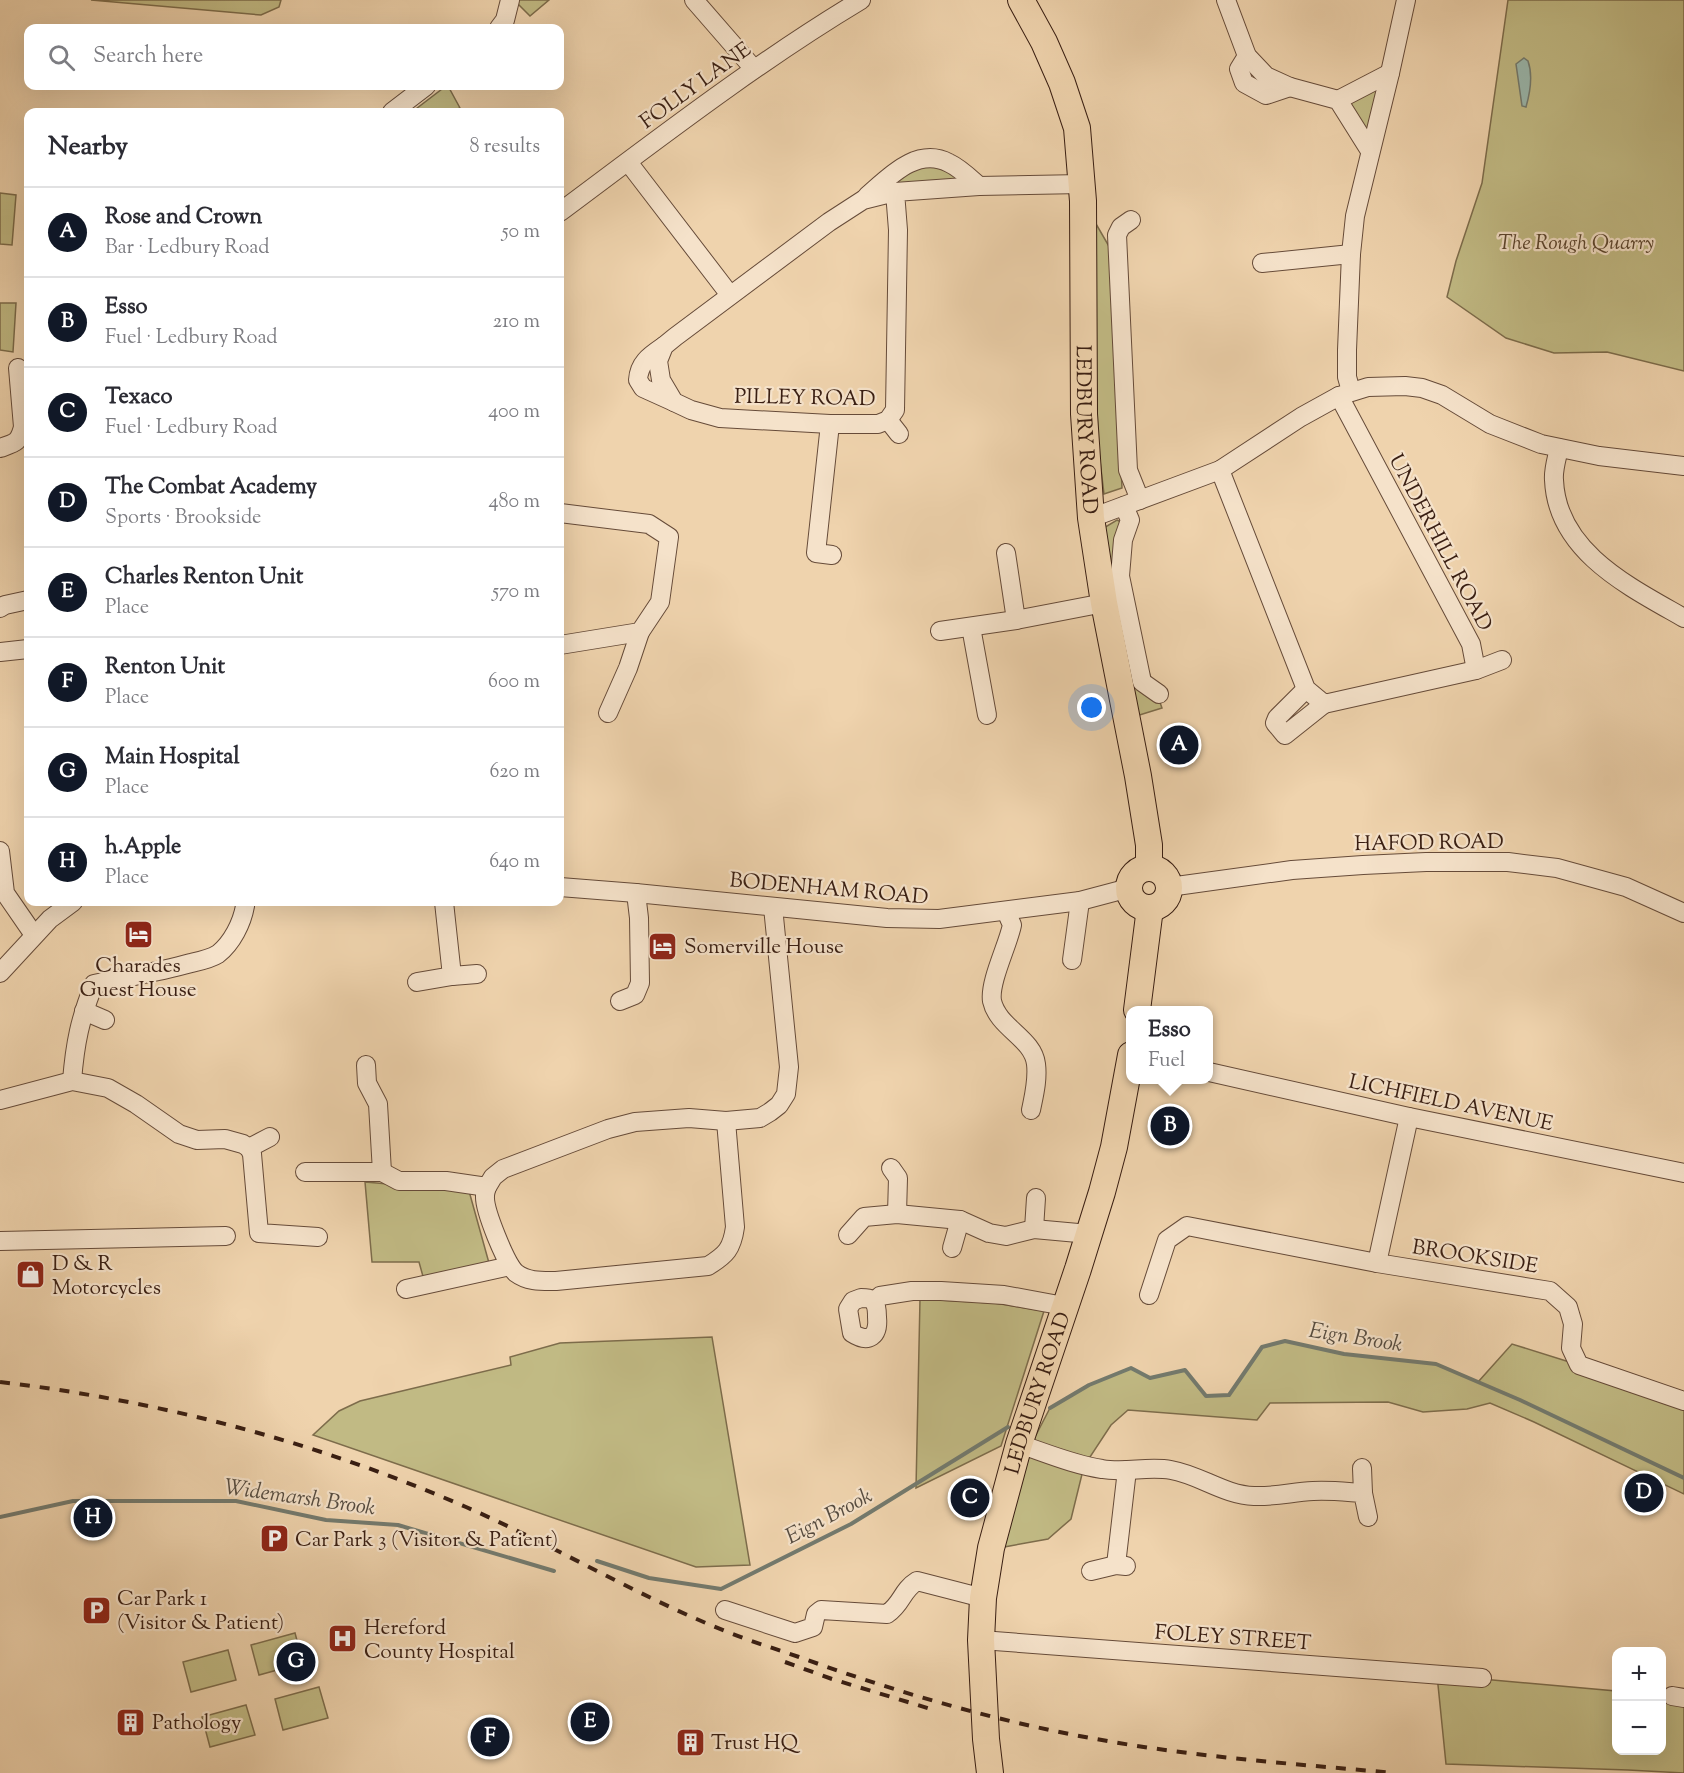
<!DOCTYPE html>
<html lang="en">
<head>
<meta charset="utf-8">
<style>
	:root { --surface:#fff; --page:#f7f7f7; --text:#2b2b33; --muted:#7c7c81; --line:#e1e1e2; --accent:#111827 }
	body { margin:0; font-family:"Sorts Mill Goudy",serif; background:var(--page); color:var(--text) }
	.controls { position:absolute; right:18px; bottom:18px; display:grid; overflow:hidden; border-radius:12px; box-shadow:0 6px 24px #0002 }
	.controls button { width:54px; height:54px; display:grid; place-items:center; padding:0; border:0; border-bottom:2px solid var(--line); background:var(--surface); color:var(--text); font:30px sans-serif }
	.you { position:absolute; left:1092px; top:708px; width:21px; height:21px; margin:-15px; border:4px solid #fff; border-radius:50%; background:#1a73e8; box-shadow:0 0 0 9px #1a73e833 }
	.badge { display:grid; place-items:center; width:39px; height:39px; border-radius:50%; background:var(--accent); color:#fff; font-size:20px; font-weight:700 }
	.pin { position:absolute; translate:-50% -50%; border:3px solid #fff; box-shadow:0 2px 6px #0006 }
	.popup { position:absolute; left:1126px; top:1006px; width:87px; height:78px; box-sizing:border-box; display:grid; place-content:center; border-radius:12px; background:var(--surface); filter:drop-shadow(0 2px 4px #0005); font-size:20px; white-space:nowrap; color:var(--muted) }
	.popup b { font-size:22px; color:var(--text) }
	.popup::after { content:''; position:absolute; left:50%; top:100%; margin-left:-12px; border:12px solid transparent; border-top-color:var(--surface) }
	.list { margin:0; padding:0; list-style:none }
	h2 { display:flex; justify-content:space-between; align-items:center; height:78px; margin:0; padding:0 24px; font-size:26px }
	h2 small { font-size:20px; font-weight:400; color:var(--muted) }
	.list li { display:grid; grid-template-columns:39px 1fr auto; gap:18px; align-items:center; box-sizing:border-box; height:90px; padding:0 24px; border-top:2px solid var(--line) }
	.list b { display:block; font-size:22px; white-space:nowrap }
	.list p { margin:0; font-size:20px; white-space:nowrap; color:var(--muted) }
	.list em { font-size:20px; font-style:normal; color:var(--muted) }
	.icon { flex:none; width:33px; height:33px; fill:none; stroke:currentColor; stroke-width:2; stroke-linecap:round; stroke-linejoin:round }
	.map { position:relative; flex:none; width:1684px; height:1773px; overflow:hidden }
	.search { position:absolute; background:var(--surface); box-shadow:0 6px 24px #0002; left:24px; top:24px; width:540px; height:66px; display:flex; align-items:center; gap:15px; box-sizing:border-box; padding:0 21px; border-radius:12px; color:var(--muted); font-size:22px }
	.panel { position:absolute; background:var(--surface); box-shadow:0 6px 24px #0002; left:24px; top:108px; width:540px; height:798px; border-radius:12px }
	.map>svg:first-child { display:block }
	.green { fill:#c1ba84; stroke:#7d6c4b; stroke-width:1.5 }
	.water { fill:#9ab7ac; stroke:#737a6e; stroke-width:1.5 }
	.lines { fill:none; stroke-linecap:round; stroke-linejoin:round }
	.stream { stroke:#737a6e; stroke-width:4 }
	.minor-casing { stroke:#664b39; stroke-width:20 }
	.highway-casing { stroke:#391e12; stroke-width:28 }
	.minor { stroke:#f5e2ca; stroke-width:18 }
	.highway { stroke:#efd3ad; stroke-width:26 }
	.rail { stroke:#391e12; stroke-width:4; stroke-dasharray:10 10; stroke-linecap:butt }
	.labels { text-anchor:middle; stroke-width:4.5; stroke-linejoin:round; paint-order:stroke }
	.street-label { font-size:21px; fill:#391e12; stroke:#f5e2ca }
	.park-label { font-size:21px; font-style:italic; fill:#5b452e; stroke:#f5e2ca }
	.poi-label { font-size:21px; fill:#391e12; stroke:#f5e2ca; text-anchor:start }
	.water-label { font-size:22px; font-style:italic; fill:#564c40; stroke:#f5e2ca }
</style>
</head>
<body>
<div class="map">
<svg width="1684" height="1773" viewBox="0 0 1684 1773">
	<rect width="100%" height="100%" fill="#efd3ad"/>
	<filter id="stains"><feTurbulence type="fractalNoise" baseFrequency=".00333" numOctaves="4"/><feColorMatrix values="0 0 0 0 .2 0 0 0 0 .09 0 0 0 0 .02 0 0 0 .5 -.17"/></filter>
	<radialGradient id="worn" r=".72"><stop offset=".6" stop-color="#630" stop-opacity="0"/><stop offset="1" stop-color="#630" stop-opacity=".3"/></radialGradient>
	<!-- green -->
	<g class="green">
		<path d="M 91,0 L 281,0 L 279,7 L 261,15 Z"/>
		<path d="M 514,0 L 549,0 L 530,16 Z"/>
		<path d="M 1508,0 L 1684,0 L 1684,371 L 1607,352 L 1554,353 L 1506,338 L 1447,297 L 1456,261 L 1482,183 Z"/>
		<path d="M 1390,73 L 1370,151 L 1338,100 Z"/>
		<path d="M 446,86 L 448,86 L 460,108 L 449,112 L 412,112 Z"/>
		<path d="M 918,158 L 979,186 L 895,192 L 896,170 Z"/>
		<path d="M 0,193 L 16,195 L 12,245 L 0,244 Z"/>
		<path d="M 1092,217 L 1110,248 L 1122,488 L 1104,494 L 1098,444 Z"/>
		<path d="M 0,303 L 16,303 L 13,352 L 0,350 Z"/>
		<path d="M 1117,520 L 1121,522 L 1123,601 L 1162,708 L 1133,717 L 1102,529 Z"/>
		<path d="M 365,1182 L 469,1191 L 489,1263 L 424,1280 L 419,1262 L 372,1262 Z"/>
		<path d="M 920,1299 L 994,1303 L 1044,1311 L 1001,1446 L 916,1488 Z"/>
		<path d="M 712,1337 L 750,1565 L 696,1567 L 313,1435 L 339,1411 L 360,1401 L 511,1365 L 510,1357 L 560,1343 Z"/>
		<path d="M 1285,1341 L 1345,1354 L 1436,1364 L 1478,1382 L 1512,1344 L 1579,1365 L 1684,1401 L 1684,1494 L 1534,1422 L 1490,1403 L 1467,1409 L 1423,1412 L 1388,1402 L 1270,1403 L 1257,1420 L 1128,1410 L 1111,1425 L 1084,1466 L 1071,1519 L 1048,1539 L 1004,1547 L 1006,1529 L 1035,1437 L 1050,1408 L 1089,1385 L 1131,1368 L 1150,1378 L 1185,1370 L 1206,1396 L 1229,1395 L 1262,1347 Z"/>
		<path d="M 295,1633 L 303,1663 L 259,1675 L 251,1645 Z"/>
		<path d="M 228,1650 L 236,1680 L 191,1692 L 183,1662 Z"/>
		<path d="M 1437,1675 L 1616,1691 L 1616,1750 L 1662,1750 L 1662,1695 L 1684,1698 L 1684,1773 L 1628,1770 L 1446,1764 Z"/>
		<path d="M 319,1687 L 328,1718 L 283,1730 L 275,1699 Z"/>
		<path d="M 246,1705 L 255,1735 L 210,1747 L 202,1717 Z"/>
	</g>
	<!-- water -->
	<path class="water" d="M 1524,58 L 1528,61 C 1533,75 1530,93 1526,107 L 1522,106 L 1516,64 Z"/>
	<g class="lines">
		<!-- stream -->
		<g class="stream">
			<path d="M 1050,1408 L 1089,1385 L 1131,1368 L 1150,1378 L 1185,1370 L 1206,1396 L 1229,1395 L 1262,1347 L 1285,1341 L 1344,1354 L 1436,1364 L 1520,1400 L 1684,1478"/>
			<path d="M 0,1517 L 73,1501 L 236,1501 L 326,1520 L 398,1525 L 554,1571"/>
			<path d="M 597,1561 L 649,1578 L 721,1589 L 851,1524 L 1008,1427"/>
		</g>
		<defs>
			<g id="minor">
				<path d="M 694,0 L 754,69"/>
				<path d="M 1226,0 L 1247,56 L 1266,76 L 1290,87 L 1338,100 L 1370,151"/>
				<path d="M 499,28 L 505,20 L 510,0"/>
				<path d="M 1247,56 L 1239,69 L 1244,83 L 1266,95 L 1290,87"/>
				<path d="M 1338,100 L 1390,73"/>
				<path d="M 392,112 L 426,86"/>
				<path d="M 628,162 L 730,295"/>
				<path d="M 895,192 L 863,200 L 829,222 L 675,337 L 664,346 L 658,361 L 661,380 L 674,402 L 691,410 L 720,418 L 830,424 L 878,424 L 888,420 L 895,410 L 898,230 L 895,192 L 979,186 L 1082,184"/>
				<path d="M 867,196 C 889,177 917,146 949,163 C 960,168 970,178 979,186"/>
				<path d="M 560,212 C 658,139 756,63 861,0"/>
				<path d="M 1131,220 L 1121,227 L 1117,235 L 1128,470 L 1140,500"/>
				<path d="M 1262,263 L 1351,254"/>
				<path d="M 664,346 C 651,355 639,362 638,380 L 643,388 L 674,402"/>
				<path d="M 1351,391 L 1347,377 L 1347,350 L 1351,254 L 1355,216 L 1390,73 L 1406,0"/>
				<path d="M 1339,396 L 1471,644 L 1476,670"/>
				<path d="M 888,420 L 899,434"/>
				<path d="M 830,424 L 816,553 L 832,555"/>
				<path d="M 0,448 C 15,443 19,443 23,427 L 18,368"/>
				<path d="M 1559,448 C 1557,458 1553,470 1554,480 C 1557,552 1630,587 1684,618"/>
				<path d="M 1220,470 L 1306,689 L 1324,704 L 1476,670 L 1502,660"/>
				<path d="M 1124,506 L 1130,520 L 1123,540 L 1120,576 L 1142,682 L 1159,694"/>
				<path d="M 560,513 L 649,524 L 669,537 L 660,602 L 640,632 L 560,645"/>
				<path d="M 1091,518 L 1220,470 L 1301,417 L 1339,396 L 1368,387 L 1405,386 L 1422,388 L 1442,395 L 1490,424 L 1541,444 L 1599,456 L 1684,466"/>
				<path d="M 1006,553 L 1016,620"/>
				<path d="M 0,608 L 5,605 L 28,600"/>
				<path d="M 971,627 L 987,715"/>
				<path d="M 940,631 L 1016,620 L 1104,603"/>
				<path d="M 0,652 L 28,649"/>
				<path d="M 1306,689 L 1277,718 L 1275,723 L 1285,735 L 1324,704"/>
				<path d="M 608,713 L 628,668 L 640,632"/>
				<path d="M 0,851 L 5,893 L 34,935"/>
				<path d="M 560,887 L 636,893 L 887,918 L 939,919 L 1080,901 L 1129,888"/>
				<path d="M 1169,887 L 1292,870 L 1363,865 L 1426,862 L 1508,862 L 1557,868 L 1626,887 L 1684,913"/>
				<path d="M 1006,911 L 1012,925 C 1008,945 989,982 992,1001 C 998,1028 1033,1038 1036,1064 C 1038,1080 1034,1095 1031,1110"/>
				<path d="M 1072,960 L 1080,901"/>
				<path d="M 0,973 L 50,919 L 73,902"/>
				<path d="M 452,976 L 477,974"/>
				<path d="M 417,982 L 452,976 L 444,902"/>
				<path d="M 620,1001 L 635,995 L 640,983 L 639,918 L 636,893"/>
				<path d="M 84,1011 L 105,1020"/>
				<path d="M 366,1065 L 367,1083 L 378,1104 L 382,1172"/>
				<path d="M 1209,1072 L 1409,1117 L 1684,1173"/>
				<path d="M 72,1081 C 75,1043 80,1019 94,984 C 127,977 159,972 191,963 C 200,961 210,959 218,954 C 232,943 242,923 245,906"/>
				<path d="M 0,1100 L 72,1081 L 108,1088 L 136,1104 L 179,1134 L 197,1140 L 225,1139 L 243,1144 L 249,1148 L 252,1154 L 259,1233 L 318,1237"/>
				<path d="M 1409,1117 L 1377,1263 L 1550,1291 L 1568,1307 L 1573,1324 L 1571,1348 L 1579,1365 L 1684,1401"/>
				<path d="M 249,1148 L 270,1137"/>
				<path d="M 891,1168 L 898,1178 L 897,1214"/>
				<path d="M 305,1172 L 382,1172 L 399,1181 L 446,1181 L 487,1187 L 493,1177 L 503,1169 L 608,1129 L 635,1122 L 689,1118 L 726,1121 L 760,1118 L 770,1112 L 779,1105 L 786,1094 L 789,1067 L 773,907"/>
				<path d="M 487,1187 C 486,1190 485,1193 485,1196 C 484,1210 506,1264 516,1273 C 528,1282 542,1281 556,1281 L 708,1266 C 726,1255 732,1249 735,1227 L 726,1121"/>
				<path d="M 1034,1229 L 1036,1198"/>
				<path d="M 848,1235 L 864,1217 L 897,1214 L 960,1220 L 989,1233 L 1006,1236 L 1034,1229 L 1089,1234"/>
				<path d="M 0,1241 L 226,1236"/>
				<path d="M 952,1248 L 960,1220"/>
				<path d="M 406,1289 L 510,1266"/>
				<path d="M 1149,1295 L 1167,1240 L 1187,1226 L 1377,1263"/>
				<path d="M 861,1298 C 866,1298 871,1298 874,1302 C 877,1306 877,1312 877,1317 C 879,1336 869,1344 852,1333 L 848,1309 L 853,1301 Z"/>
				<path d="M 874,1302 L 880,1296 L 912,1291 L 941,1291 L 1004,1295 L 1064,1306"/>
				<path d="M 1019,1444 C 1046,1453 1074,1465 1102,1469 C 1125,1473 1148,1466 1171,1470 C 1200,1475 1224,1495 1254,1496 C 1274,1497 1293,1492 1313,1491 C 1330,1490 1347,1492 1363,1493 L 1368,1517"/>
				<path d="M 1362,1468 L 1363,1493"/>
				<path d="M 1116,1565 L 1127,1470"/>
				<path d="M 1091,1571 L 1116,1565 L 1126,1566"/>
				<path d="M 725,1610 L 795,1633 L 813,1627 L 816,1614 L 821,1610 L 887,1614 C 903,1603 901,1591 917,1581 L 983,1598"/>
				<path d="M 981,1640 L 1482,1678"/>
				<path d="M 1672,1696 L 1684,1698"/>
			</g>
			<g id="highway">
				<path id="s1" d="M 1021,0 L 1044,42 L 1062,83 L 1077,128 L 1083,201 L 1084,414 L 1091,518 L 1104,603 L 1138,776 L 1149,845 L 1149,868"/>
				<circle cx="1149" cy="888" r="20"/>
				<path d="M 1137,1010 L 1150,908"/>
				<path id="s2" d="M 990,1773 L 986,1739 L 981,1640 L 983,1598 L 991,1548 L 1019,1444 L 1078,1269 L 1102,1192 L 1114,1147 L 1131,1055"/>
			</g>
		</defs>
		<!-- minor casing -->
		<use href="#minor" class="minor-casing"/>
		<!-- highway casing -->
		<use href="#highway" class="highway-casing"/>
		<!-- minor -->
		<use href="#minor" class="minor"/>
		<!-- highway -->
		<use href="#highway" class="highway"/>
		<!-- rail -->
		<g class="rail">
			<path d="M 0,1382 C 161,1401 317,1442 466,1507 C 555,1546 639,1597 730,1633 C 753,1642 776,1649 799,1657 C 896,1692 995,1721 1096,1739 C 1194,1757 1295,1764 1395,1773"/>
			<path d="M 785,1662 L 832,1679 L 934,1710"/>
		</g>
	</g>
	<!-- icons -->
	<defs>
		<symbol id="hotel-square" viewBox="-11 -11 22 22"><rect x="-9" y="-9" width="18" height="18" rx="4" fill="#8f2418" stroke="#f5e2ca"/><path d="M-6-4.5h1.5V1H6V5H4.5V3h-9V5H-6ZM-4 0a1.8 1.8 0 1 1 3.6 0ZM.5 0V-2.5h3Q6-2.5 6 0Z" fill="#fff"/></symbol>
		<symbol id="shop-square" viewBox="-11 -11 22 22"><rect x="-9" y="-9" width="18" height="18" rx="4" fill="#8f2418" stroke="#f5e2ca"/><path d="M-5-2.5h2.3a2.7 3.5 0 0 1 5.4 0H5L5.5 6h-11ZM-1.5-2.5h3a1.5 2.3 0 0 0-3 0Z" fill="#fff"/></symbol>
		<symbol id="parking-square" viewBox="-11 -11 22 22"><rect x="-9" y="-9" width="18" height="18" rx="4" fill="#8f2418" stroke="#f5e2ca"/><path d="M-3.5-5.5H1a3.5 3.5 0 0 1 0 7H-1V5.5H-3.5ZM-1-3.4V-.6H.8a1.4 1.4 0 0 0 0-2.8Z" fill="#fff"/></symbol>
		<symbol id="hospital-square" viewBox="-11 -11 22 22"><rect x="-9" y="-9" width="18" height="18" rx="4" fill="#8f2418" stroke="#f5e2ca"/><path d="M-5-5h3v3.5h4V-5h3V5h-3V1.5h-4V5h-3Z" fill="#fff"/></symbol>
		<symbol id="building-square" viewBox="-11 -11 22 22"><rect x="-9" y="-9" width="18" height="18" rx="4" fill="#8f2418" stroke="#f5e2ca"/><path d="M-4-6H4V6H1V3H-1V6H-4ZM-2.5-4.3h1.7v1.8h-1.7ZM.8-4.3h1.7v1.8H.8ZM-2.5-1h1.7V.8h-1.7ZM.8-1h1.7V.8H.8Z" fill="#fff"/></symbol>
	</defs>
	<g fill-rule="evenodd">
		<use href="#hotel-square" x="122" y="918" width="33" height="33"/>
		<use href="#hotel-square" x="646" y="930" width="33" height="33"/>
		<use href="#shop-square" x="14" y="1258" width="33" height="33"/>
		<use href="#parking-square" x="258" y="1522" width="33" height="33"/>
		<use href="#parking-square" x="80" y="1594" width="33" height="33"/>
		<use href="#hospital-square" x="326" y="1622" width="33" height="33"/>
		<use href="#building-square" x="114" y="1706" width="33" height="33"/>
		<use href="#building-square" x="674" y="1726" width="33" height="33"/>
	</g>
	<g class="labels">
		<!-- street labels -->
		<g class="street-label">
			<text transform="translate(695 85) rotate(-36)" y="7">FOLLY LANE</text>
			<text transform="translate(805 397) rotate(1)" y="7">PILLEY ROAD</text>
			<text dy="7" stroke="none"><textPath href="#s1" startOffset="442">LEDBURY ROAD</textPath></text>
			<text transform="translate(1441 542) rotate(62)" y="7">UNDERHILL ROAD</text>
			<text transform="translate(1429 842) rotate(-1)" y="7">HAFOD ROAD</text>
			<text transform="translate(829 888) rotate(5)" y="7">BODENHAM ROAD</text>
			<text transform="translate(1451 1102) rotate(12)" y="7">LICHFIELD AVENUE</text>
			<text transform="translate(1475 1256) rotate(9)" y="7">BROOKSIDE</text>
			<text dy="7" stroke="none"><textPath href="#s2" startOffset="388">LEDBURY ROAD</textPath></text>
			<text transform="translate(1233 1637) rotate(4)" y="7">FOLEY STREET</text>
		</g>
		<!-- park labels -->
		<g class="park-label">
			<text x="1576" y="249">The Rough Quarry</text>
		</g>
		<!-- poi labels -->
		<g class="poi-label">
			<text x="684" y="953">Somerville House</text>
			<text x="138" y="972" text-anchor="middle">Charades<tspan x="138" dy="24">Guest House</tspan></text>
			<text x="52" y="1270">D &amp; R<tspan x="52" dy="24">Motorcycles</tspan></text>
			<text x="295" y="1546">Car Park 3 (Visitor &amp; Patient)</text>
			<text x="117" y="1605">Car Park 1<tspan x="117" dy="24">(Visitor &amp; Patient)</tspan></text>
			<text x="364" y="1634">Hereford<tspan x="364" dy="24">County Hospital</tspan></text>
			<text x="152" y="1729">Pathology</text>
			<text x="711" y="1749">Trust HQ</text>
		</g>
		<!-- water labels -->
		<g class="water-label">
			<text transform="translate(1356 1336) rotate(9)" y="8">Eign Brook</text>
			<text transform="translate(300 1496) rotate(8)" y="8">Widemarsh Brook</text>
			<text transform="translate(828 1515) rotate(-28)" y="8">Eign Brook</text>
		</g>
	</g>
	<rect width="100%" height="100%" filter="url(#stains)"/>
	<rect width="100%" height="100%" fill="url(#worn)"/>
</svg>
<div class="controls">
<button>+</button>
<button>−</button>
</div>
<div class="you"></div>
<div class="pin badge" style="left:1179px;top:745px">A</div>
<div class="pin badge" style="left:1170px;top:1126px">B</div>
<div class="popup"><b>Esso</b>Fuel</div>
<div class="pin badge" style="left:970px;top:1498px">C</div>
<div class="pin badge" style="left:1644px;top:1493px">D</div>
<div class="pin badge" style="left:590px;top:1722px">E</div>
<div class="pin badge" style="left:490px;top:1737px">F</div>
<div class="pin badge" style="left:296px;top:1662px">G</div>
<div class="pin badge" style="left:93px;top:1518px">H</div>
<div class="search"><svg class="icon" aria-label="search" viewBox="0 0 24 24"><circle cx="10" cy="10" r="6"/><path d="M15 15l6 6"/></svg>Search here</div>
<section class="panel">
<h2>Nearby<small>8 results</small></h2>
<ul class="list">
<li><span class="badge">A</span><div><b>Rose and Crown</b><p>Bar · Ledbury Road</p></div><em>50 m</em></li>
<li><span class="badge">B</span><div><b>Esso</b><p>Fuel · Ledbury Road</p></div><em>210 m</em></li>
<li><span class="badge">C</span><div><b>Texaco</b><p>Fuel · Ledbury Road</p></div><em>400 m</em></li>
<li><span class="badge">D</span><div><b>The Combat Academy</b><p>Sports · Brookside</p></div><em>480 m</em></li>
<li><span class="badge">E</span><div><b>Charles Renton Unit</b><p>Place</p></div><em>570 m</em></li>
<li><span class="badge">F</span><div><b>Renton Unit</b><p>Place</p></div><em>600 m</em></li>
<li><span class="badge">G</span><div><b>Main Hospital</b><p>Place</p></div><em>620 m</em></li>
<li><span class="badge">H</span><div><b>h.Apple</b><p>Place</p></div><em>640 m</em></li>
</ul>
</section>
</div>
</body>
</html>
